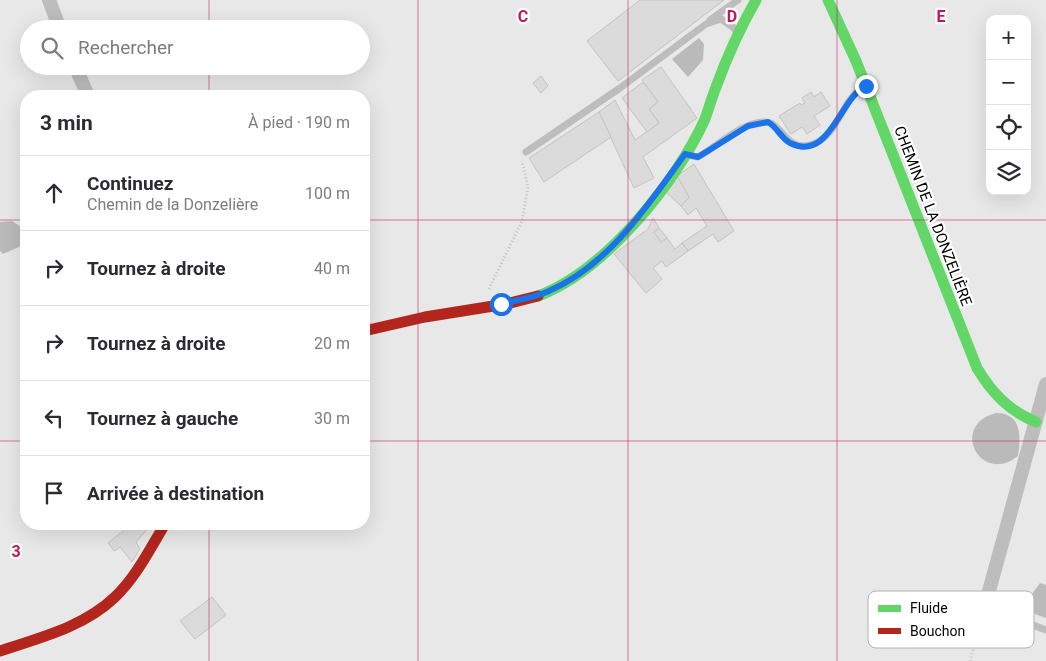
<!DOCTYPE html>
<html lang="fr">
<head>
<meta charset="utf-8">
<style>
	:root { --surface:#fff; --page:#f2f2f3; --text:#2b2b33; --muted:#7c7c81; --line:#e1e1e2 }
	body { margin:0; font-family:Roboto,sans-serif; background:var(--page); color:var(--text) }
	.controls { position:absolute; right:15px; top:15px; display:grid; overflow:hidden; border-radius:10px; box-shadow:0 5px 20px #0002 }
	.controls button { width:45px; height:45px; display:grid; place-items:center; padding:0; border:0; border-bottom:1px solid var(--line); background:var(--surface); color:var(--text); font:25px sans-serif }
	.stop { position:absolute; width:15px; height:15px; margin:-11px; border:4px solid #1a73e8; border-radius:50%; background:#fff }
	.stop.end { background:#1a73e8; border-color:#fff; box-shadow:0 1px 5px #0008 }
	.list { margin:0; padding:0; list-style:none }
	h2 { display:flex; justify-content:space-between; align-items:center; height:65px; margin:0; padding:0 20px; font-size:21px }
	h2 small { font-size:16px; font-weight:400; color:var(--muted) }
	.list li { display:grid; grid-template-columns:32px 1fr auto; gap:15px; align-items:center; box-sizing:border-box; height:75px; padding:0 20px; border-top:1px solid var(--line) }
	.list b { display:block; font-size:19px; white-space:nowrap }
	.list p { margin:0; font-size:16px; white-space:nowrap; color:var(--muted) }
	.list em { font-size:16px; font-style:normal; color:var(--muted) }
	.icon { flex:none; width:28px; height:28px; fill:none; stroke:currentColor; stroke-width:2; stroke-linecap:round; stroke-linejoin:round }
	.map { position:relative; flex:none; width:1046px; height:661px; overflow:hidden }
	.search { position:absolute; background:var(--surface); box-shadow:0 5px 20px #0002; left:20px; top:20px; width:350px; height:55px; display:flex; align-items:center; gap:12px; box-sizing:border-box; padding:0 18px; border-radius:28px; color:var(--muted); font-size:19px }
	.panel { position:absolute; background:var(--surface); box-shadow:0 5px 20px #0002; left:20px; top:90px; width:350px; height:440px; border-radius:20px }
	.map>svg:first-child { display:block }
	.green { fill:#e8e8e8; fill-rule:evenodd }
	.water { fill:#bababa }
	.building { fill:#dbdbdb; stroke:#c3c3c3 }
	.lines { fill:none; stroke-linecap:round; stroke-linejoin:round }
	.path { stroke:#c2c2c2; stroke-width:3; stroke-dasharray:1 2.5; stroke-linecap:butt }
	.lane { stroke:#bdbdbd; stroke-width:7 }
	.street { stroke:#bdbdbd; stroke-width:14 }
	.fast { stroke:#63d668; stroke-width:11 }
	.jam { stroke:#b3261e; stroke-width:11 }
	.route { stroke:#1a73e8; stroke-width:6 }
	.grid { fill:none; stroke:#c2185b; stroke-width:1; stroke-opacity:0.55 }
	.labels { text-anchor:middle; stroke-width:4.5; stroke-linejoin:round; paint-order:stroke }
	.street-label { font-size:15px; fill:#000; stroke:#fff }
	.key { fill:#fff; stroke:#b2b2b2; stroke-width:1 }
	.key-label { font-size:14px; fill:#000 }
	.grid-label { font-size:16px; text-anchor:middle; font-weight:bold; fill:#c2185b; stroke:#fff; stroke-width:4.5; stroke-linejoin:round; paint-order:stroke }
</style>
</head>
<body>
<div class="map">
<svg width="1046" height="661" viewBox="0 0 1046 661">
	<rect width="100%" height="100%" fill="#fff"/>
	<!-- green -->
	<path class="green" d="M 0,0 L 1046,0 L 1046,661 L 0,661 ZM 990,19 L 1027,19 L 1027,191 L 990,191 ZM 29,29 L 361,29 L 361,66 L 29,66 ZM 26,96 L 364,96 L 364,524 L 26,524 Z"/>
	<!-- water -->
	<g class="water">
		<path d="M 699,38 L 704,44 L 703,60 L 688,77 L 672,59 Z"/>
		<path d="M 12,221 L 21,227 L 24,233 L 21,246 L 3,254 L 0,251 L 0,222 Z"/>
		<path d="M 996,413 C 1022,413 1021,437 1018,456 C 980,486 949,425 996,413 Z"/>
		<path d="M 1040,583 L 1046,585 L 1046,618 L 1032,613 L 1032,594 Z"/>
	</g>
	<!-- building -->
	<g class="building">
		<path d="M 640,0 L 724,0 L 618,81 L 587,41 Z"/>
		<path d="M 661,67 L 697,118 L 643,157 L 654,178 L 634,188 L 599,112 L 615,100 L 635,140 L 659,123 L 649,109 L 658,102 L 642,80 Z"/>
		<path d="M 541,76 L 548,86 L 541,93 L 533,83 Z"/>
		<path d="M 643,82 L 658,102 L 649,109 L 659,123 L 647,132 L 622,98 Z"/>
		<path d="M 811,92 L 814,97 L 821,92 L 830,106 L 814,116 L 820,125 L 807,134 L 802,127 L 791,134 L 779,116 L 800,103 L 801,105 L 805,103 L 802,98 Z"/>
		<path d="M 599,112 L 611,137 L 544,182 L 529,158 Z"/>
		<path d="M 694,164 L 734,231 L 718,242 L 713,234 L 688,251 L 682,243 L 707,226 L 696,208 L 688,215 L 681,206 L 689,197 L 677,176 Z"/>
		<path d="M 677,176 L 689,197 L 681,206 L 665,191 Z"/>
		<path d="M 653,218 L 659,228 L 654,232 L 661,242 L 667,238 L 675,249 L 682,243 L 688,251 L 666,267 L 662,261 L 653,268 L 662,279 L 646,293 L 614,254 L 648,229 Z"/>
		<path d="M 659,228 L 667,238 L 661,242 L 654,232 Z"/>
		<path d="M 132,524 L 152,524 L 136,542 L 140,549 L 132,562 L 120,547 L 114,551 L 108,543 Z"/>
		<path d="M 212,597 L 226,615 L 195,639 L 180,621 Z"/>
	</g>
	<g class="lines">
		<!-- path -->
		<g class="path">
			<path d="M 489,289 L 522,221 L 528,187 L 522,161"/>
			<path d="M 970,661 L 986,604"/>
		</g>
		<!-- lane -->
		<g class="lane">
			<path d="M 710,20 L 738,0"/>
			<path d="M 526,152 L 620,88 L 706,24 L 721,19 L 734,28 L 737,34"/>
			<path d="M 686,155 L 698,157 C 718,146 741,122 765,122 C 783,122 786,154 813,144 C 840,135 841,97 866,86"/>
			<path d="M 989,591 C 1001,610 1025,623 1046,630"/>
		</g>
		<!-- street -->
		<g class="street">
			<path d="M 49,0 L 60,29"/>
			<path d="M 75,66 L 88,96"/>
			<path d="M 989,591 L 1046,384"/>
		</g>
		<!-- fast -->
		<g class="fast">
			<path d="M 828,0 L 856,61 L 977,368 C 992,393 1009,411 1036,422"/>
			<path d="M 538,296 C 605,271 676,183 705,119 C 709,108 712,97 716,87 C 727,57 740,28 756,0"/>
		</g>
		<!-- jam -->
		<g class="jam">
			<path d="M 364,331 L 425,317 L 506,304 L 538,296"/>
			<path d="M 0,651 C 39,638 84,627 115,597 C 136,577 150,549 165,524"/>
		</g>
	</g>
	<g class="lines">
		<!-- route -->
		<path class="route" d="M 501,304 C 517,300 534,298 549,291 C 609,265 647,206 685,154 L 698,157 L 748,126 L 768,122 C 777,127 781,138 790,143 C 830,163 840,97 866,86"/>
	</g>
	<!-- grid -->
	<path class="grid" d="M 209,0 L 209,29M 418,0 L 418,661M 628,0 L 628,661M 837,0 L 837,661M 209,66 L 209,96M 0,220 L 26,220M 364,220 L 1046,220M 0,441 L 26,441M 364,441 L 1046,441M 209,524 L 209,661"/>
	<g class="labels">
		<!-- street labels -->
		<g class="street-label">
			<text transform="translate(933 216) rotate(69)" y="5">CHEMIN DE LA DONZELIÈRE</text>
		</g>
	</g>
	<!-- legend -->
	<rect x="868" y="591" width="166" height="57" rx="8" class="key"/>
	<rect x="878" y="605" width="23" height="7" fill="#63d668"/>
	<rect x="878" y="628" width="23" height="6" fill="#b3261e"/>
	<g class="key-label">
		<text x="910" y="613">Fluide</text>
		<text x="910" y="636">Bouchon</text>
	</g>
	<g class="grid-label">
		<text x="523" y="22">C</text>
		<text x="732" y="22">D</text>
		<text x="941" y="22">E</text>
		<text x="16" y="557">3</text>
	</g>
</svg>
<div class="controls">
<button>+</button>
<button>−</button>
<button><svg class="icon" aria-label="locate" viewBox="0 0 24 24"><circle cx="12" cy="12" r="6"/><path d="M12 2v4M12 18v4M2 12h4M18 12h4"/></svg></button>
<button><svg class="icon" aria-label="layers" viewBox="0 0 24 24"><path d="M12 4l9 5-9 5-9-5zM3 14l9 5 9-5"/></svg></button>
</div>
<div class="stop" style="left:501px;top:304px"></div>
<div class="stop end" style="left:866px;top:86px"></div>
<div class="search"><svg class="icon" aria-label="search" viewBox="0 0 24 24"><circle cx="10" cy="10" r="6"/><path d="M15 15l6 6"/></svg>Rechercher</div>
<section class="panel">
<h2>3 min<small>À pied · 190 m</small></h2>
<ul class="list">
<li><svg class="icon" aria-label="ahead" viewBox="0 0 24 24"><path d="M12 20V5M6 11l6-6 6 6"/></svg><div><b>Continuez</b><p>Chemin de la Donzelière</p></div><em>100 m</em></li>
<li><svg class="icon" aria-label="right" viewBox="0 0 24 24"><path d="M7 20v-9h11M14 6l5 5-5 5"/></svg><div><b>Tournez à droite</b></div><em>40 m</em></li>
<li><svg class="icon" aria-label="right" viewBox="0 0 24 24"><path d="M7 20v-9h11M14 6l5 5-5 5"/></svg><div><b>Tournez à droite</b></div><em>20 m</em></li>
<li><svg class="icon" aria-label="left" viewBox="0 0 24 24"><path d="M17 20v-9H6M10 6l-5 5 5 5"/></svg><div><b>Tournez à gauche</b></div><em>30 m</em></li>
<li><svg class="icon" aria-label="arrive" viewBox="0 0 24 24"><path d="M6 21V4h12l-3 4 3 4H6"/></svg><div><b>Arrivée à destination</b></div></li>
</ul>
</section>
</div>
</body>
</html>
